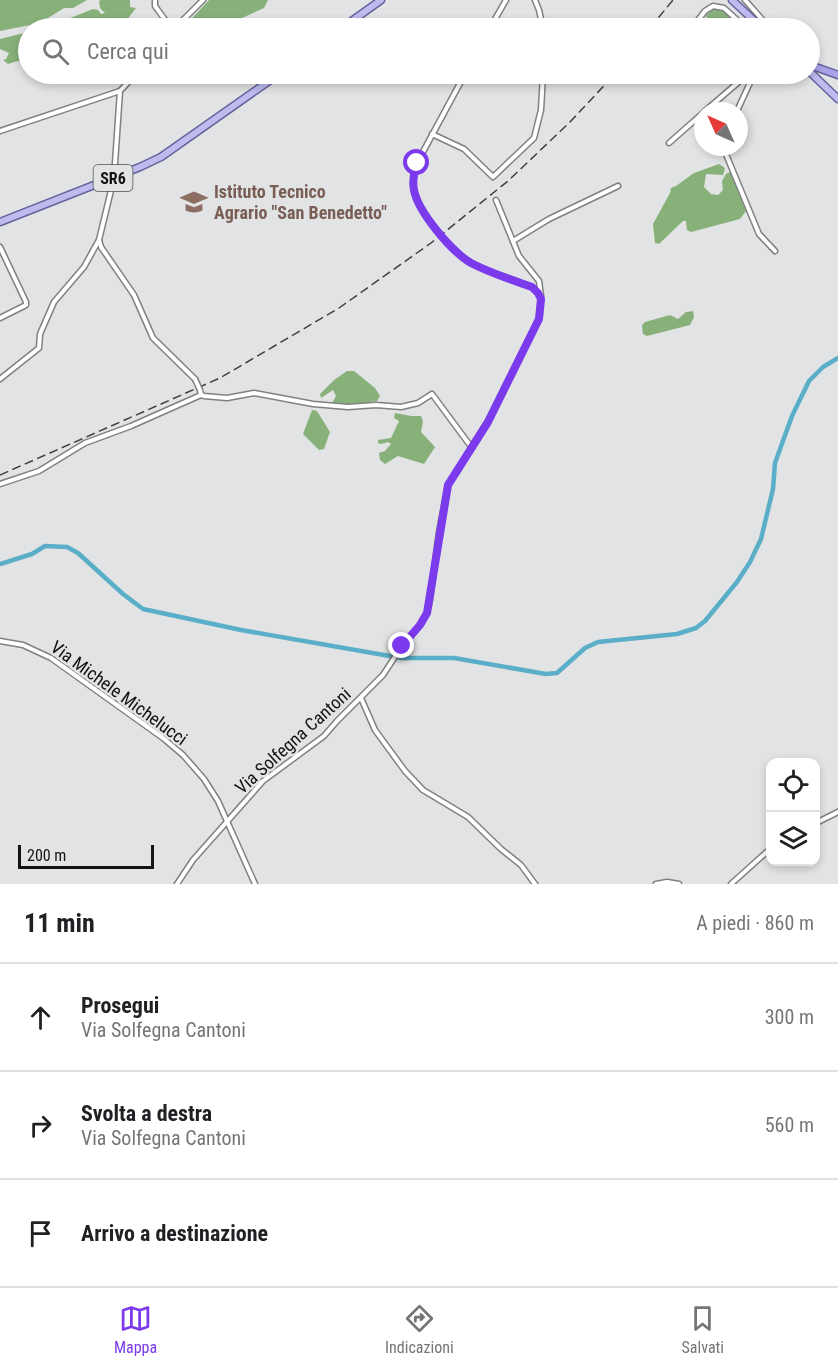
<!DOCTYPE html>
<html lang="it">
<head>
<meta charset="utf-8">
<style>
	:root { --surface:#fff; --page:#f2f2f2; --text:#202124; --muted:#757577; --line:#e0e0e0; --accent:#7c3aed }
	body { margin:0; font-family:"Roboto Condensed",sans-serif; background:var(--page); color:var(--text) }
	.controls { position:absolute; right:18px; bottom:18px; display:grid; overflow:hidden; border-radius:12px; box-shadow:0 3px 9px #0003 }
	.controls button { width:54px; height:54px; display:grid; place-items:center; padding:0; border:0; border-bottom:2px solid var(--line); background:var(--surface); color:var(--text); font:30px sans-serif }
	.compass { position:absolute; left:694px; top:102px; width:54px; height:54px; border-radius:50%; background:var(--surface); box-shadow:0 3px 9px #0003; rotate:315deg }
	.scale { position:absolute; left:18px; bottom:15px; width:136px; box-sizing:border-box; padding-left:6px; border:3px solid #131313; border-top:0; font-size:16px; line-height:21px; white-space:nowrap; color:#131313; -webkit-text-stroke:4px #e2e3e4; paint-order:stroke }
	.stop { position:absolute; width:18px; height:18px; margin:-14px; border:4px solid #7c3aed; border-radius:50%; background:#fff }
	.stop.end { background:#7c3aed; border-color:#fff; box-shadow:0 2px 6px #0008 }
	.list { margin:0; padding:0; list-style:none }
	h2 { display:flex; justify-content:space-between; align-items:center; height:78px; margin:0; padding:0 24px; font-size:26px }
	h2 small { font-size:20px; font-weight:400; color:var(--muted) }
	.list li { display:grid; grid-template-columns:39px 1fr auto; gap:18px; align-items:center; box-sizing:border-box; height:108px; padding:0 24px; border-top:2px solid var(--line) }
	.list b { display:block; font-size:22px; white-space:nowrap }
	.list p { margin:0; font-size:20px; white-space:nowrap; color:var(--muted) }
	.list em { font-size:20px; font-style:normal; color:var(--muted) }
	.icon { flex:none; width:33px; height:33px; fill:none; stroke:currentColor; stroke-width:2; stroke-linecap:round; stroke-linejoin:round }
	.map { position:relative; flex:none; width:838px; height:884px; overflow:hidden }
	.search { position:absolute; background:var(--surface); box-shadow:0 3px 9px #0003; left:18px; right:18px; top:18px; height:66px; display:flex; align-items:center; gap:15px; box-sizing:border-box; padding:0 21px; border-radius:33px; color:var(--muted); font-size:22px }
	.sheet { height:402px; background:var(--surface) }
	nav { display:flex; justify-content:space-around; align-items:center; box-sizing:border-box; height:84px; border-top:2px solid var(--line); background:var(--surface); font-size:16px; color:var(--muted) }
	nav a { display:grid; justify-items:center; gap:3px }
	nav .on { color:var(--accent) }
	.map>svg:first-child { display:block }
	.forest { fill:#88b17a }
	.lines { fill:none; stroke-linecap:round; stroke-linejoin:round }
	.canal { stroke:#5aaec7; stroke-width:4.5 }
	.minor-casing { stroke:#808182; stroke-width:7 }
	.primary-casing { stroke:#66629b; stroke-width:9 }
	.trunk-casing { stroke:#66629b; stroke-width:9 }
	.minor { stroke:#fff; stroke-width:4 }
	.primary { stroke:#bebbef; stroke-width:6 }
	.trunk { stroke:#a8a4ea; stroke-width:6 }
	.rail { stroke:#404040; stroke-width:1.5; stroke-dasharray:9 4.5; stroke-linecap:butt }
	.minor-bridge-casing { stroke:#808182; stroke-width:7; stroke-linecap:butt }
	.minor-bridge { stroke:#fff; stroke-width:4 }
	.route { stroke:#7c3aed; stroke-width:8 }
	.labels { text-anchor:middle; stroke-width:5; stroke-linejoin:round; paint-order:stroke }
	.shield { fill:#e2e3e4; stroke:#515152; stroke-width:1.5 }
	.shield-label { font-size:16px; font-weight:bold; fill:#131313 }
	.education-label { font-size:18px; font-weight:bold; fill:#785e54; stroke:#e2e3e4; text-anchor:start }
	.street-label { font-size:18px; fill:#131313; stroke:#e2e3e4 }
</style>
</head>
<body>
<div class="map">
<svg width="838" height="884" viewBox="0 0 838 884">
	<rect width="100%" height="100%" fill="#e2e3e4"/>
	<!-- forest -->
	<g class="forest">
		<path d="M 0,0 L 87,0 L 73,8 L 64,8 L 40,23 L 0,31 Z"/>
		<path d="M 101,0 L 130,0 L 130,7 L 136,8 L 129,17 L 130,21 L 158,18 L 162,22 L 162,26 L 150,28 L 45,28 L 93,9 L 98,10 L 101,14 L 105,13 L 100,8 L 99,1 Z"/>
		<path d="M 209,0 L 268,0 L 264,8 L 242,18 L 241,27 L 239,28 L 183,28 Z"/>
		<path d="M 713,7 L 724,10 L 736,19 L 728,28 L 710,28 L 706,16 Z"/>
		<path d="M 28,32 L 28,58 L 8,64 L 3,60 L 6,59 L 9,53 L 0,49 L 0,39 Z"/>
		<path d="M 719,164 L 725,168 L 723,175 L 706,174 L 704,187 L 711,194 L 718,195 L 723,190 L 722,181 L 726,174 L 730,172 L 746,211 L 740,219 L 691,232 L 687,230 L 686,221 L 683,221 L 659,244 L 655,243 L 653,224 L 670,193 L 671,188 L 676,186 L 694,173 Z"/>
		<path d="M 693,311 L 694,317 L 690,325 L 647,336 L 643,334 L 642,325 L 645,322 L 670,315 L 678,319 L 686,312 Z"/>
		<path d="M 347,371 L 354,371 L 375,388 L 380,396 L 377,401 L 341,406 L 332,403 L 336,396 L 333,390 L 321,398 L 320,394 L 334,380 Z"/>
		<path d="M 312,410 L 317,411 L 330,432 L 324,449 L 319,450 L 303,434 Z"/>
		<path d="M 395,413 L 411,416 L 421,416 L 423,422 L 421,432 L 435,447 L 424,464 L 398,456 L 385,464 L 380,460 L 379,453 L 385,451 L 391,444 L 388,442 L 381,444 L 378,443 L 378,440 L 391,438 L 399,421 L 394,418 Z"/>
	</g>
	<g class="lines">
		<!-- canal -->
		<path class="canal" d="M 0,564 L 32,554 L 45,546 L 67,547 L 78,553 L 123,594 L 143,609 L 241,630 L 401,658 L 454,658 L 546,674 L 557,673 L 585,648 L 598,642 L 677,634 L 696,628 L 705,621 L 737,582 L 750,562 L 761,539 L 773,489 L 775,463 L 792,416 L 809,381 L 823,367 L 838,358"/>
		<defs>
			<g id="minor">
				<path d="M 155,0 L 155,6 L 171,28"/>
				<path d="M 535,0 L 539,10 L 543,28"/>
				<path d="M 745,0 L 768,26 L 768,28"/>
				<path d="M 175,28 L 203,0"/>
				<path d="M 490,28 L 506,0"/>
				<path d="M 692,28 L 705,11 L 713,6 L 724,8 L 746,28"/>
				<path d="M 705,111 L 748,74"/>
				<path d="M 737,111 L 754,74"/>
				<path d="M 0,131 L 120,91"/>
				<path d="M 432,134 L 464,149 L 493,177 L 534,138 L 541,110 L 543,74"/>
				<path d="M 669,143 L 703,113"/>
				<path d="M 723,147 L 759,234 L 775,251"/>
				<path d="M 496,200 L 519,256 L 539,281 L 541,296"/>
				<path d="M 99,240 L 101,247 L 134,295 L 153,338 L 195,379"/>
				<path d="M 513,241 L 549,219 L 618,186"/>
				<path d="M 0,247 L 26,302 L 26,305 L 0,318"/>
				<path d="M 0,379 L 39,348 L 40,334 L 54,302 L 84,267 L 99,240 L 114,178 L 120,91 L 136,74"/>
				<path d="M 200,390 L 201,395 L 204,396 L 227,398 L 254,393 L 313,404 L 348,407 L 376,405 L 401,407 L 418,403 L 432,394 L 472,448"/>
				<path d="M 0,484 L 39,471 L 85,443 L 131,426 L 201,395"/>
				<path d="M 0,641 L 23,645 L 51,658 L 163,738 L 183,755 L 204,779 L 218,801 L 255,884"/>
				<path d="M 361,698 L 375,730 L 405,771 L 423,790 L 468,817 L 501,849 L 521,865 L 535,884"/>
				<path d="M 816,823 L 838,812"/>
				<path d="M 177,884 L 193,860 L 263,781 L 324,736 L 337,721 L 383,675 L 402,646 L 420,625 L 427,613 L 430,600 L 439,532 L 448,485 L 488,421 L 539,319 L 541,299 L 539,293 L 532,287 C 513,279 490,273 471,263 C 452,252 418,212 414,190 C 412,180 414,172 417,163 L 465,74"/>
				<path d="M 656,884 L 667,882 L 679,884"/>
				<path d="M 731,884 L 770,849"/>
			</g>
			<g id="primary">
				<path d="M 732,0 L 762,28"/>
				<path d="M 342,28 L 381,0"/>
				<path d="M 810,72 L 838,99"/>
				<path d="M 0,222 L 140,167 L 161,157 L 279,74"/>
			</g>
			<path id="trunk" d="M 810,65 L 838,75"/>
		</defs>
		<!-- minor casing -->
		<use href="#minor" class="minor-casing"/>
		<!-- primary casing -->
		<use href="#primary" class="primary-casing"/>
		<!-- trunk casing -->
		<use href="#trunk" class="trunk-casing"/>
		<!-- minor -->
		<use href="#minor" class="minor"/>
		<!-- primary -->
		<use href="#primary" class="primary"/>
		<!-- trunk -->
		<use href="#trunk" class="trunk"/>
		<!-- rail -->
		<g class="rail">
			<path d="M 650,28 L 673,0"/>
			<path d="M 0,475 L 220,378 L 339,308 L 431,243 L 508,181 L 570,122 L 615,74"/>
		</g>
		<defs>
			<path id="minor-bridge" d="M 195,379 L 200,390"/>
		</defs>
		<!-- minor-bridge casing -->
		<use href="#minor-bridge" class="minor-bridge-casing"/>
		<!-- minor-bridge -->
		<use href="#minor-bridge" class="minor-bridge"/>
	</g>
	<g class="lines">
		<!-- route -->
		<path class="route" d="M 402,646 L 420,625 L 427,613 L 448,485 L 488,422 L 539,319 L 541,299 L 538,293 L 532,287 C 512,280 490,273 471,263 C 452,252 418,212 414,190 C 412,180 414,172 417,163"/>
	</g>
	<!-- icons -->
	<defs>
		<symbol id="school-bare" viewBox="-9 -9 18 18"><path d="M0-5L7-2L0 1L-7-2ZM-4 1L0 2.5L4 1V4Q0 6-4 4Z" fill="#8d6e63" stroke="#e2e3e4" stroke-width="2.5" paint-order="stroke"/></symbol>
	</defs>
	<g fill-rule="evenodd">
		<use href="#school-bare" x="175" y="183" width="38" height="38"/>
	</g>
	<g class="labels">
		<!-- shield labels -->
		<rect class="shield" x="93.5" y="165" width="39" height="26" rx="4.5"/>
		<g class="shield-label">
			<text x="113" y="184">SR6</text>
		</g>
		<!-- education labels -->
		<g class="education-label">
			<text x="214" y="198">Istituto Tecnico<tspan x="214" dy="21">Agrario "San Benedetto"</tspan></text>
		</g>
		<!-- street labels -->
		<g class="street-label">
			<text transform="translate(119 693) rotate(36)" y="6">Via Michele Michelucci</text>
			<text transform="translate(293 741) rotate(-42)" y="6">Via Solfegna Cantoni</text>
		</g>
	</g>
</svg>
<div class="controls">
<button><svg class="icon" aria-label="locate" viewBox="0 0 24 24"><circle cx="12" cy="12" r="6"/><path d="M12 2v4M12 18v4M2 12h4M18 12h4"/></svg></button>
<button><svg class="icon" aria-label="layers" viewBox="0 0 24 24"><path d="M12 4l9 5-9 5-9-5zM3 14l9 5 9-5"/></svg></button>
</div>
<svg class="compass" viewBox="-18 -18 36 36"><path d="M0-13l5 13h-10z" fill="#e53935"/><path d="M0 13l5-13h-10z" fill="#757577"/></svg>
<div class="scale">200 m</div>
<div class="stop" style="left:417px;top:163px"></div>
<div class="stop end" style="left:402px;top:646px"></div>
<div class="search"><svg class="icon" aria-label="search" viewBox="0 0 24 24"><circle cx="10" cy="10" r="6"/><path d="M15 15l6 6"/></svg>Cerca qui</div>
</div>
<section class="sheet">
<h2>11 min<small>A piedi · 860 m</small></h2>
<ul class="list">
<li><svg class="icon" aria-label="ahead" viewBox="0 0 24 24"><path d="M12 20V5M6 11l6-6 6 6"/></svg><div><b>Prosegui</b><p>Via Solfegna Cantoni</p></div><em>300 m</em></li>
<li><svg class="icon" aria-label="right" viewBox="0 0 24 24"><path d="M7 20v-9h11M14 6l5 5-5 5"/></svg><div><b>Svolta a destra</b><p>Via Solfegna Cantoni</p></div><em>560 m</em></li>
<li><svg class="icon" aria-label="arrive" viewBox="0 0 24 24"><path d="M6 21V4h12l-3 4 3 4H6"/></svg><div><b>Arrivo a destinazione</b></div></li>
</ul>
</section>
<nav>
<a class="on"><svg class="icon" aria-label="map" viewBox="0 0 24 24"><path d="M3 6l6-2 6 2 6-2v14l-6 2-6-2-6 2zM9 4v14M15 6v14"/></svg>Mappa</a>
<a><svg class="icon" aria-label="directions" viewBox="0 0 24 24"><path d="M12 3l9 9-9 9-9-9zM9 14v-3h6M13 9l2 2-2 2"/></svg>Indicazioni</a>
<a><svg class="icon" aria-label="saved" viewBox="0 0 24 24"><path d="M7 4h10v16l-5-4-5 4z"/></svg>Salvati</a>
</nav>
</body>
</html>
